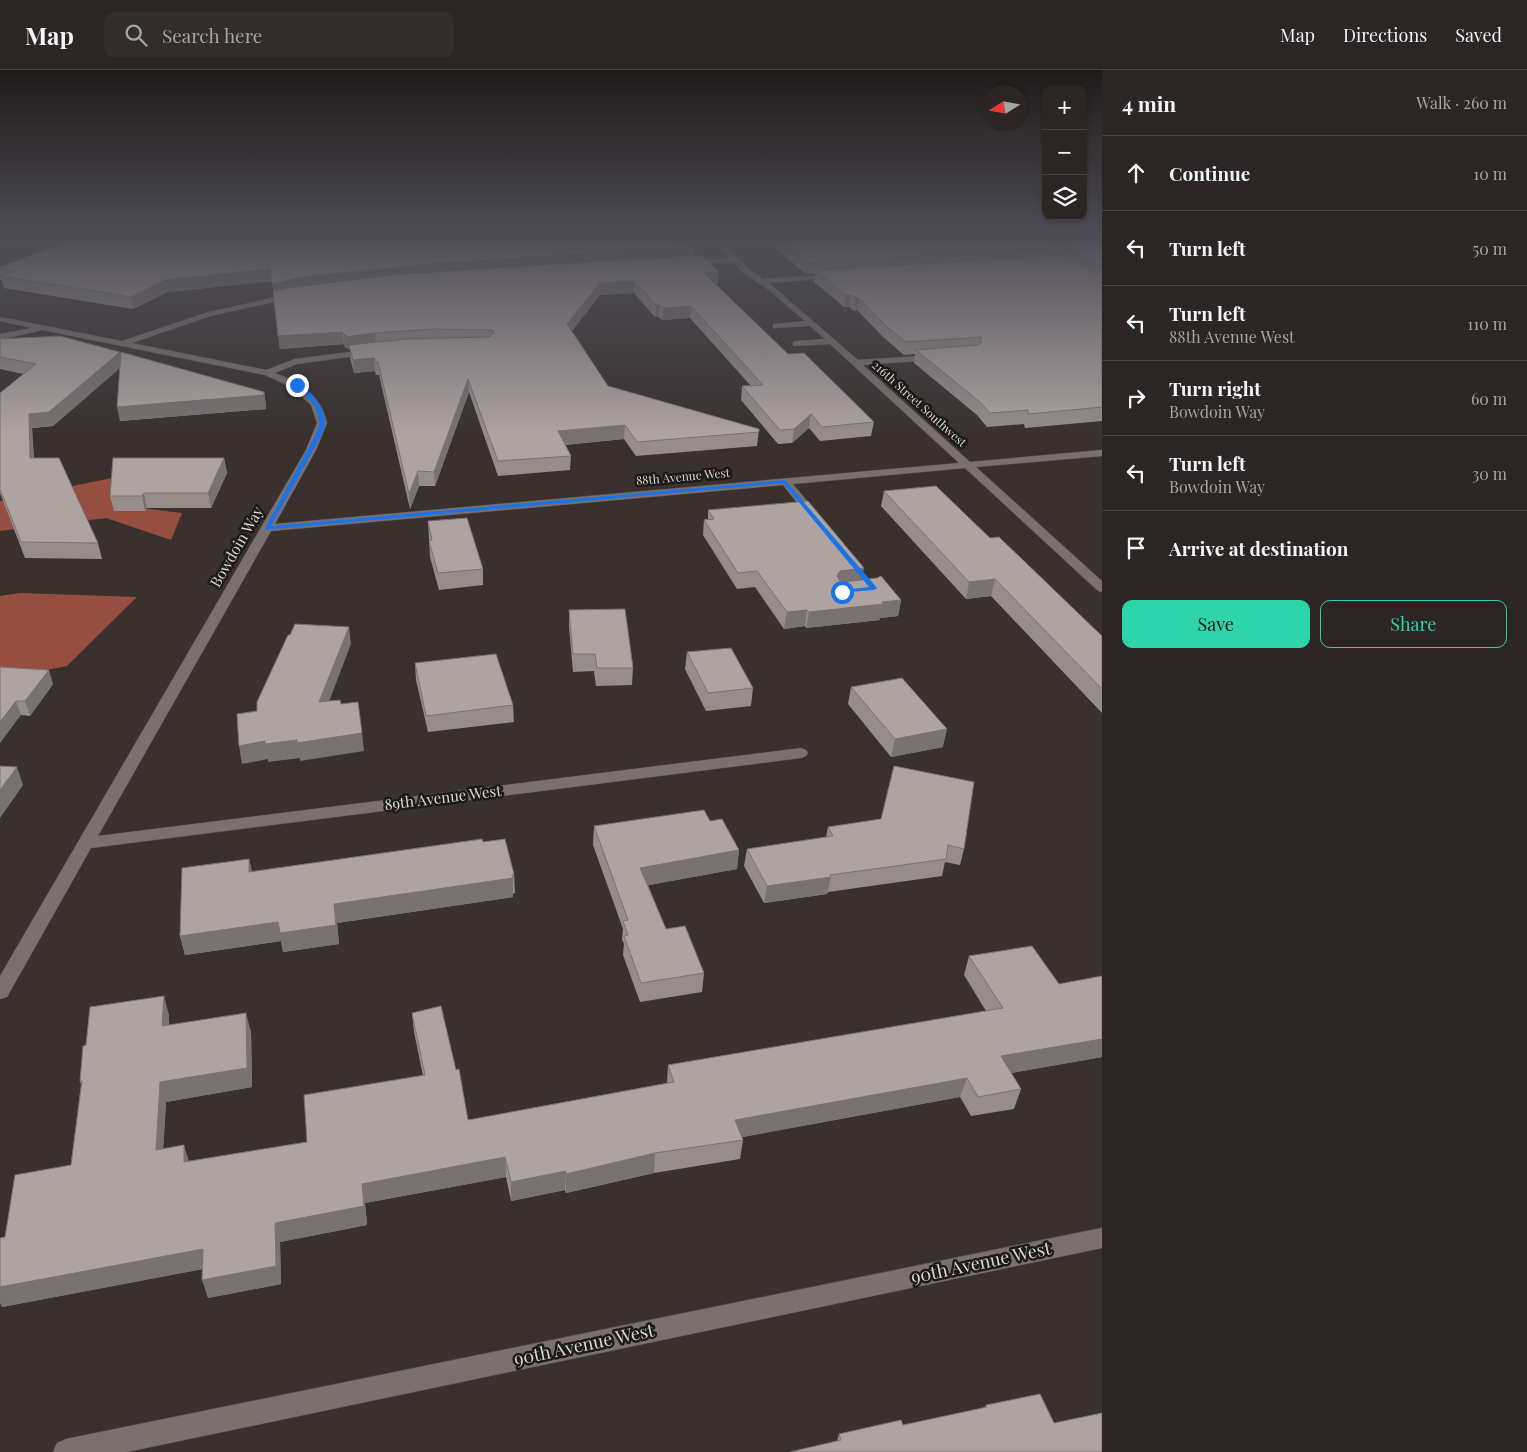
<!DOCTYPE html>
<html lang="en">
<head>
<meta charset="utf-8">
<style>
	:root { --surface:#2c2523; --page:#342d2b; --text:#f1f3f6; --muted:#a6a5a6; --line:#484241; --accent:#2ed4aa }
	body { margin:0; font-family:"Playfair Display",serif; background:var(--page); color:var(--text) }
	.controls { position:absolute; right:15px; top:15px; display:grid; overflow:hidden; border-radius:10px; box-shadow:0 1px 4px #0004 }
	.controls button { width:45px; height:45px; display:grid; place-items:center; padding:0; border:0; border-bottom:1px solid var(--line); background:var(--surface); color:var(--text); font:25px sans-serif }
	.compass { position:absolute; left:982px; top:15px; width:45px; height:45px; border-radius:50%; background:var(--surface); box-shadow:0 1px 4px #0004; rotate:259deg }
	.stop { position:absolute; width:15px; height:15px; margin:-11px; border:4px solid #1a73e8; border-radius:50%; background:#fff }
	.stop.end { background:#1a73e8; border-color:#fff; box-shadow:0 1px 5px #0008 }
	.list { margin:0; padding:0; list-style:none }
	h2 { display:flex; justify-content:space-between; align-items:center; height:65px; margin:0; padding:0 20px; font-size:21px }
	h2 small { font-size:16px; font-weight:400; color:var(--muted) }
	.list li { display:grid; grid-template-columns:32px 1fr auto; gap:15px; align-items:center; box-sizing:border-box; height:75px; padding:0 20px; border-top:1px solid var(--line) }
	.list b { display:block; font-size:19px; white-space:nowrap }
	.list p { margin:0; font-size:16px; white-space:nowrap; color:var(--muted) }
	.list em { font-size:16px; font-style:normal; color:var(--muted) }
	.actions { display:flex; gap:10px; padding:15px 20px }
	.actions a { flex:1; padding:11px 0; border:1px solid var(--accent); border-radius:10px; text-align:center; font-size:18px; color:var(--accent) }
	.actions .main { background:var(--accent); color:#111 }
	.icon { flex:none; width:28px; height:28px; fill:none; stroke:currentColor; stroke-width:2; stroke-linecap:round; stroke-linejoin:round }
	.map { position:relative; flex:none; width:1102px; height:1382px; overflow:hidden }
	header { display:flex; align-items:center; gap:30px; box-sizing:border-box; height:70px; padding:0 25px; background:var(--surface); border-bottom:1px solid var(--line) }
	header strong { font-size:24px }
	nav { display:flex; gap:28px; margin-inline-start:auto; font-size:18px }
	.search { width:350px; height:45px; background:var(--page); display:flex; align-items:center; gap:12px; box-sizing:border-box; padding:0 18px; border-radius:10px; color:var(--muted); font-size:19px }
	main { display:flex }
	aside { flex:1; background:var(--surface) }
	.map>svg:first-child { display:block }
	.forest { fill:#954e40 }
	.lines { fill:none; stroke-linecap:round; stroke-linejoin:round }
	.minor-casing { stroke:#564d4c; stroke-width:1 }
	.minor { fill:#7b706e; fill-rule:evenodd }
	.wall { fill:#968c8a }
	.shaded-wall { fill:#7a7271 }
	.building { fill:#afa3a1; stroke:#7a7271 }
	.route { fill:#1a73e8 }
	.labels { text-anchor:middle; stroke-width:5; stroke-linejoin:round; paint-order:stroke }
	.far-street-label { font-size:12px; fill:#ddd7d5; stroke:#1e1a19 }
	.street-label { font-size:15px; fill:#ddd7d5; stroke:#1e1a19 }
	.near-street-label { font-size:18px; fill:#ddd7d5; stroke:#1e1a19 }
</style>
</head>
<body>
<header>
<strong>Map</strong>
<div class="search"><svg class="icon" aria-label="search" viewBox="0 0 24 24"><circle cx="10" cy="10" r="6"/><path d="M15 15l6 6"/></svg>Search here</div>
<nav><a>Map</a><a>Directions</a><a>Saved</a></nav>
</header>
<main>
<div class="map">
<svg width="1102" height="1382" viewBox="0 0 1102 1382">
	<rect width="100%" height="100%" fill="#3a312f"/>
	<!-- forest -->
	<g class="forest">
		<path d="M 189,392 L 126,436 L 182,443 L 171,470 L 106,448 L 0,461 L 0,431 Z"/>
		<path d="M 21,523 L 137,527 L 67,596 L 0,609 L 0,526 Z"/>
	</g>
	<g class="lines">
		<defs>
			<g id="minor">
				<path d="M 713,171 L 720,171 L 748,198 L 763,209 L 838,204 L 839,206 L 835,208 L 769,213 L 858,290 L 936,285 L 936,289 L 933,290 L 863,295 L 970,392 L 1102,380 L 1102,386 L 976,397 L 1102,511 L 1102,522 L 1098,521 L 965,398 L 793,414 L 821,448 L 815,451 L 811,450 L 783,415 L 271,461 L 98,766 L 801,678 L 806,680 L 808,683 L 806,686 L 801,688 L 91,778 L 7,927 L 0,929 L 0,906 L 306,380 L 317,353 L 311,335 L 291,317 L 265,305 L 42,260 L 0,270 L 0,264 L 32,258 L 0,251 L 0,247 L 122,271 L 205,243 L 294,223 L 297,223 L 297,227 L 210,246 L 132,273 L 266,300 L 295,289 L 373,279 L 374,281 L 370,284 L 297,294 L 275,303 C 301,312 321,326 327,353 L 316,380 L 275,454 L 959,393 L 830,274 L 793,276 L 793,272 L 796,271 L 825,269 L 810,256 L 773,258 L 773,254 L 776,254 L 805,251 L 770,221 L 742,202 L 733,192 L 685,195 L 685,191 L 688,191 L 729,188 Z"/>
				<path d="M 1102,1158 L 1102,1178 L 127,1382 L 53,1382 L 57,1373 L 66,1369 Z"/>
			</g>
		</defs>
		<!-- minor casing -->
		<use href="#minor" class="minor-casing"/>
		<!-- minor -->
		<use href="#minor" class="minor"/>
	</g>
	<!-- wall -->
	<g class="wall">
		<path d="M 767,171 L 1102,171 L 1102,351 L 1025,358 L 1024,354 L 987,357 L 977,345 L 914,293 L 915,284 L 904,285 L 883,267 L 857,240 L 854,241 L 849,237 L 844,237 L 814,212 L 815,204 L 806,204 Z"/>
		<path d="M 694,177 L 693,185 L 719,202 L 718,214 L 715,214 L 788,284 L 874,352 L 871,366 L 820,371 L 809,358 L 792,373 L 778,374 L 741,330 L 742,316 L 751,316 L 690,248 L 662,250 L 659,247 L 655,247 L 634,223 L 600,225 L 572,261 L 608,316 L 759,359 L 757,376 L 636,386 L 624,369 L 565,375 L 571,386 L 570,400 L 498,406 L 469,322 L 435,416 L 419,416 L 410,439 L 379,305 L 376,305 L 375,301 L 354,303 L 350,288 L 350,279 L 348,280 L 348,278 L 345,278 L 344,274 L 280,279 L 272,211 L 168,222 L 133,239 L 4,218 L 2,210 L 0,210 L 0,197 Z"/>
		<path d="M 0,269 L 120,282 L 121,284 L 264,322 L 266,336 L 266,339 L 120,351 L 120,298 L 53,356 L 32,358 L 34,388 L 98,473 L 102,489 L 25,488 L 0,423 L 0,323 L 23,304 L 0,299 Z"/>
		<path d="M 224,388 L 227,403 L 211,438 L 147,438 L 145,441 L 114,441 L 110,426 Z"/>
		<path d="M 884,421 L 990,468 L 1102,566 L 1102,643 L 991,526 L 966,529 L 881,436 Z"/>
		<path d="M 708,440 L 862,510 L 901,530 L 898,546 L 880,548 L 880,550 L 806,558 L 805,556 L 784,559 L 755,517 L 737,519 L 703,465 L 704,450 L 708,449 Z"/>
		<path d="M 428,451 L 483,499 L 483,515 L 439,520 L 430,487 Z"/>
		<path d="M 569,540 L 633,598 L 632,615 L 596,616 L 594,601 L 573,602 L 569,557 Z"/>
		<path d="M 687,582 L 753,618 L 751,636 L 706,641 L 685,599 Z"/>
		<path d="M 415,593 L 513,635 L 514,652 L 428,662 L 416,610 Z"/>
		<path d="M 0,597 L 53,614 L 30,646 L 21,645 Z"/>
		<path d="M 851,617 L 943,677 L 891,687 L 848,634 Z"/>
		<path d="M 881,749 L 964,779 L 960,795 L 945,792 L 942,806 L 828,822 L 827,824 L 764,833 L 744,796 L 747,779 L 826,767 L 828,757 Z"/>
		<path d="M 710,751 L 739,780 L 737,799 L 648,815 L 666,859 L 704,903 L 702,922 L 640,932 L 623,885 L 624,874 L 622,870 L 623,859 L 593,775 L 594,756 Z"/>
		<path d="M 483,772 L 514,804 L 515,823 L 513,824 L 513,827 L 337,853 L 339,874 L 283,882 L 281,871 L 185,885 L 180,866 L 249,789 L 252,802 Z"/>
		<path d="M 969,886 L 1059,914 L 1102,906 L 1102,987 L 1011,1003 L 1021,1019 L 1014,1039 L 971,1046 L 960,1027 L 742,1067 L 743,1070 L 740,1089 L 654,1103 L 566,1123 L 565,1120 L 511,1131 L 506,1107 L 365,1133 L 367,1155 L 280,1172 L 281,1214 L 208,1228 L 202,1199 L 2,1237 L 5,1167 L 71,1095 L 81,1015 L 80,1011 L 86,975 L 169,945 L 169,955 L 251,962 L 252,1017 L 166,1032 L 163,1079 L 189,1091 L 307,1072 L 423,1006 L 414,962 L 412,943 L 456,1000 L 468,1050 L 667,1013 L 668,995 L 986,941 L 964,905 Z"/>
		<path d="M 986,1335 L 1054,1353 L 1102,1382 L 837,1371 L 839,1364 L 903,1355 L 984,1338 Z"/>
	</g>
	<!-- shaded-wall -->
	<g class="shaded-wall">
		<path d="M 694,177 L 693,188 L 274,226 L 272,214 L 302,207 L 443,193 Z"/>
		<path d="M 270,199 L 272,211 L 168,222 L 133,239 L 131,227 L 165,210 Z"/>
		<path d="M 719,202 L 718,214 L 703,215 L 704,203 Z"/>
		<path d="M 634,211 L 634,223 L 600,225 L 567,267 L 567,254 L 600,213 Z"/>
		<path d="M 845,225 L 850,225 L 849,237 L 844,237 Z"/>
		<path d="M 856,228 L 859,228 L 857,240 L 854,241 Z"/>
		<path d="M 656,235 L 660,235 L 659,247 L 655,247 Z"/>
		<path d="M 691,236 L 690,248 L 662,250 L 663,238 Z"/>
		<path d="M 342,262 L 344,274 L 280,279 L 278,266 Z"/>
		<path d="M 375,263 L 376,275 L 349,275 L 350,279 L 348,280 L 347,267 Z"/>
		<path d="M 344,265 L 346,265 L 348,278 L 345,278 Z"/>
		<path d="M 120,282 L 123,295 L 53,356 L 32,358 L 34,403 L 30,388 L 29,344 Z"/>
		<path d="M 374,288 L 375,301 L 354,303 L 353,290 Z"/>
		<path d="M 468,309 L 469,322 L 435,416 L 434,402 Z"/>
		<path d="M 264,322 L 266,336 L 266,339 L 120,351 L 117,337 Z"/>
		<path d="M 811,344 L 809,358 L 792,373 L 794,359 Z"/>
		<path d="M 625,355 L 624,369 L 558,375 L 558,361 Z"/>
		<path d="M 224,388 L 227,403 L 211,438 L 208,423 Z"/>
		<path d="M 418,401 L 419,416 L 410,439 L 409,424 Z"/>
		<path d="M 144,423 L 147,438 L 145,441 L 142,426 Z"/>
		<path d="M 864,498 L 861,514 L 838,517 L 837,505 L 840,501 Z"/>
		<path d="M 995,509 L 991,526 L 966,529 L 969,512 Z"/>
		<path d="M 901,530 L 898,546 L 880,548 L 880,550 L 806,558 L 809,542 Z"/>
		<path d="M 807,540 L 805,556 L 784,559 L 787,542 Z"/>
		<path d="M 349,557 L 351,574 L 322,650 L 319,632 Z"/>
		<path d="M 49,600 L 53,614 L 30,646 L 25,631 Z"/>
		<path d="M 16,631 L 21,645 L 0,673 L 0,652 Z"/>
		<path d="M 947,659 L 943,677 L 891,687 L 895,669 Z"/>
		<path d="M 362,663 L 364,681 L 300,691 L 300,688 L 268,692 L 268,689 L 242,694 L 239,676 L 265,671 L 297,670 Z"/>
		<path d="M 17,697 L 23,715 L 0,748 L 0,720 Z"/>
		<path d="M 739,780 L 737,799 L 639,817 L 640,798 Z"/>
		<path d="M 249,789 L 253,807 L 249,802 Z"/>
		<path d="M 831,807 L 827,824 L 764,833 L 767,816 Z"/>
		<path d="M 513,808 L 513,827 L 337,853 L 339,874 L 283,882 L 281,871 L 185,885 L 180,866 L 334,834 Z"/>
		<path d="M 164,926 L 169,945 L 168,976 L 162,956 Z"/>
		<path d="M 246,943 L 251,962 L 252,1017 L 166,1032 L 162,1100 L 156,1080 L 160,1012 Z"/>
		<path d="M 1102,969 L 1102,987 L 994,1006 L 1001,986 Z"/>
		<path d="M 967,1008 L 960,1027 L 732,1069 L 735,1050 Z"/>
		<path d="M 184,1075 L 190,1095 L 184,1092 Z"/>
		<path d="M 655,1083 L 654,1103 L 566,1123 L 566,1104 Z"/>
		<path d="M 505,1087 L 506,1107 L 365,1133 L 367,1155 L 280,1172 L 281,1214 L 208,1228 L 202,1210 L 275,1153 L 362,1114 Z"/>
		<path d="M 566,1101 L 565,1120 L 511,1131 L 511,1112 Z"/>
		<path d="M 203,1179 L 209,1198 L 2,1237 L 0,1233 L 0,1217 Z"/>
	</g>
	<!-- building -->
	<g class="building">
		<path d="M 68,171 L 688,171 L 694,177 L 443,193 L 302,207 L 272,214 L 270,199 L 165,210 L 131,227 L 0,206 L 14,201 L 0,199 L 0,197 Z"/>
		<path d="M 781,171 L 1102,171 L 1102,197 L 1067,177 L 807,193 Z"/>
		<path d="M 701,185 L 719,202 L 704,203 L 788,284 L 804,283 L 874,352 L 822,357 L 811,344 L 794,359 L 780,360 L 742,316 L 763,315 L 691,236 L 663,238 L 660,235 L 656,235 L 634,211 L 600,213 L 567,254 L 608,316 L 759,359 L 759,362 L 637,372 L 625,355 L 558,361 L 571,386 L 498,391 L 468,309 L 434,402 L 418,401 L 409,424 L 378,292 L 375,292 L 374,288 L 353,290 L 349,275 L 407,269 L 489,267 L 494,263 L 493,260 L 433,259 L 375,263 L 347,267 L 346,265 L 344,265 L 342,262 L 278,266 L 273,221 L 287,218 L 400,204 Z"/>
		<path d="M 1065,185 L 1102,206 L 1102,337 L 1028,344 L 1028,340 L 990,343 L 980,332 L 916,280 L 977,275 L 981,273 L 981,267 L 906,272 L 885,255 L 859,228 L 856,228 L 850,225 L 845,225 L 816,200 Z"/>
		<path d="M 60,266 L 120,282 L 49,342 L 29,344 L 30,388 L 59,388 L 98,473 L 21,472 L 0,419 L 0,323 L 36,294 L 0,287 L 0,269 Z"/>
		<path d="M 121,282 L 264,322 L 264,325 L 117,337 Z"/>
		<path d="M 113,388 L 224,388 L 208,423 L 144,423 L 142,426 L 110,426 Z"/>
		<path d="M 936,416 L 990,468 L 999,467 L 1102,566 L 1102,619 L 995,509 L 969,512 L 884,421 Z"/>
		<path d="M 808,431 L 864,498 L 840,501 L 837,505 L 839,510 L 845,512 L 877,508 L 881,506 L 901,530 L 882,532 L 883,534 L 809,542 L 807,540 L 787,542 L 757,501 L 738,503 L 704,450 L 714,449 L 708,440 Z"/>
		<path d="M 467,448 L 483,499 L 438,503 L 429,471 L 432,470 L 428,451 Z"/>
		<path d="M 625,539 L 633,598 L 597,598 L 595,584 L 573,584 L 569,540 Z"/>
		<path d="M 295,554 L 349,557 L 319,632 L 340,630 L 341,634 L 358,632 L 362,663 L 297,673 L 297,670 L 265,674 L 265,671 L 239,676 L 237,644 L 257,641 L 257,632 L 288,565 L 290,565 Z"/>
		<path d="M 731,578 L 753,618 L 708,623 L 687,582 Z"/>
		<path d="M 496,584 L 513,635 L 426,646 L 415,593 Z"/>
		<path d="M 0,597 L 49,600 L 25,631 L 16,631 L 0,652 Z"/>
		<path d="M 902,608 L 947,659 L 895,669 L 851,617 Z"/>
		<path d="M 0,696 L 17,697 L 0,720 Z"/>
		<path d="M 894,696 L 974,712 L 964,779 L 948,775 L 946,789 L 830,805 L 831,807 L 767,816 L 747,779 L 833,766 L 828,757 L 881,749 Z"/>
		<path d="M 704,740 L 710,751 L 722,749 L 739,780 L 640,798 L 666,859 L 685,856 L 704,903 L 641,913 L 624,866 L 628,865 L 623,851 L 628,850 L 594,756 Z"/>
		<path d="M 482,769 L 483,772 L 505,769 L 514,804 L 512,805 L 513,808 L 334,834 L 336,855 L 280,863 L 278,852 L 180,866 L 182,798 L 249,789 L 249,802 Z"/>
		<path d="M 1032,876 L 1059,914 L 1102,906 L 1102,969 L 1001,986 L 1021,1019 L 978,1027 L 967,1008 L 735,1050 L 743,1070 L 655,1083 L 566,1104 L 566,1101 L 511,1112 L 505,1087 L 362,1114 L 364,1136 L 275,1153 L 276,1196 L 202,1210 L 203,1179 L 0,1217 L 0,1168 L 5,1167 L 15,1105 L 71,1095 L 82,1011 L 80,1011 L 83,976 L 86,975 L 90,937 L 164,926 L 162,956 L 246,943 L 247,998 L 160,1012 L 156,1080 L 184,1075 L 184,1092 L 307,1072 L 304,1025 L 425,1005 L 412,943 L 441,936 L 456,1000 L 459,999 L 468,1050 L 674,1012 L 668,995 L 1003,938 L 969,886 Z"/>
		<path d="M 1040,1324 L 1054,1353 L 1102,1343 L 1102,1382 L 790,1382 L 841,1370 L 839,1364 L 901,1350 L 903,1355 L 987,1337 L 986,1335 Z"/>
	</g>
	<!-- sky -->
	<linearGradient id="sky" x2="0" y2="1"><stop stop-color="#201b1a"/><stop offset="0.47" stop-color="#4f4e58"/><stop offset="1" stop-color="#4f4e58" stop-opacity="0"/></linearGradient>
	<rect width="1102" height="365" fill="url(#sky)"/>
	<!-- route -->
	<path class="route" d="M 295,314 C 309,315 326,340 325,354 C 324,358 322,363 321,366 L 271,456 L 785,410 L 877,518 L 874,520 L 839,523 L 838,522 L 842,520 L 869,517 L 783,413 L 264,460 L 315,366 L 320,353 L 315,336 Z"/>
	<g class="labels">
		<!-- far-street labels -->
		<g class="far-street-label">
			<text transform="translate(919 334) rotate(42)" y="4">216th Street Southwest</text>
			<text transform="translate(683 407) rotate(-5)" y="4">88th Avenue West</text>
		</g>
		<!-- street labels -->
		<g class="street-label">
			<text transform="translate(237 477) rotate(-60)" y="5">Bowdoin Way</text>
			<text transform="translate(443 728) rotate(-7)" y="5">89th Avenue West</text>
		</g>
		<!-- near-street labels -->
		<g class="near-street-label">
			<text transform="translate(981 1193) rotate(-12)" y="6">90th Avenue West</text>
			<text transform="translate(584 1275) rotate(-12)" y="6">90th Avenue West</text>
		</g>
	</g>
</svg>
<div class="controls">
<button>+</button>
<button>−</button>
<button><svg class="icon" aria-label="layers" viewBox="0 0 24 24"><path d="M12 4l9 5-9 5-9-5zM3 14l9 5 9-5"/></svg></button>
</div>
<svg class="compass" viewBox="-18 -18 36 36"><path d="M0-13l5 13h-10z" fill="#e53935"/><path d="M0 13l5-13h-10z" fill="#a6a5a6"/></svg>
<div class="stop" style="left:842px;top:522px"></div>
<div class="stop end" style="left:297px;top:315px"></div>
</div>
<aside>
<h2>4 min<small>Walk · 260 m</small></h2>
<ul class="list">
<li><svg class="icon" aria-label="ahead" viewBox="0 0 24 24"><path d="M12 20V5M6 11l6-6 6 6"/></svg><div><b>Continue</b></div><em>10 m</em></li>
<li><svg class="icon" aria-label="left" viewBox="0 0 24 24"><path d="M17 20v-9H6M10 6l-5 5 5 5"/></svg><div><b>Turn left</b></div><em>50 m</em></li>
<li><svg class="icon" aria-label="left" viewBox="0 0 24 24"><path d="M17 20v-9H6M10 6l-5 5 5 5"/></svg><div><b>Turn left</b><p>88th Avenue West</p></div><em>110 m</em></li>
<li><svg class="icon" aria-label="right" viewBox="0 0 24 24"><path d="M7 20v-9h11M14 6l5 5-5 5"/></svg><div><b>Turn right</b><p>Bowdoin Way</p></div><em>60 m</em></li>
<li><svg class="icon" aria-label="left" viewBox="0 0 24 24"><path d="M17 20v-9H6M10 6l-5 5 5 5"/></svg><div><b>Turn left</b><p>Bowdoin Way</p></div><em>30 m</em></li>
<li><svg class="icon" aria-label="arrive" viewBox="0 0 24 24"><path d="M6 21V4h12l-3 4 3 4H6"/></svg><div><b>Arrive at destination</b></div></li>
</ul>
<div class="actions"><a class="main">Save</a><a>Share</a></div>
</aside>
</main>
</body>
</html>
